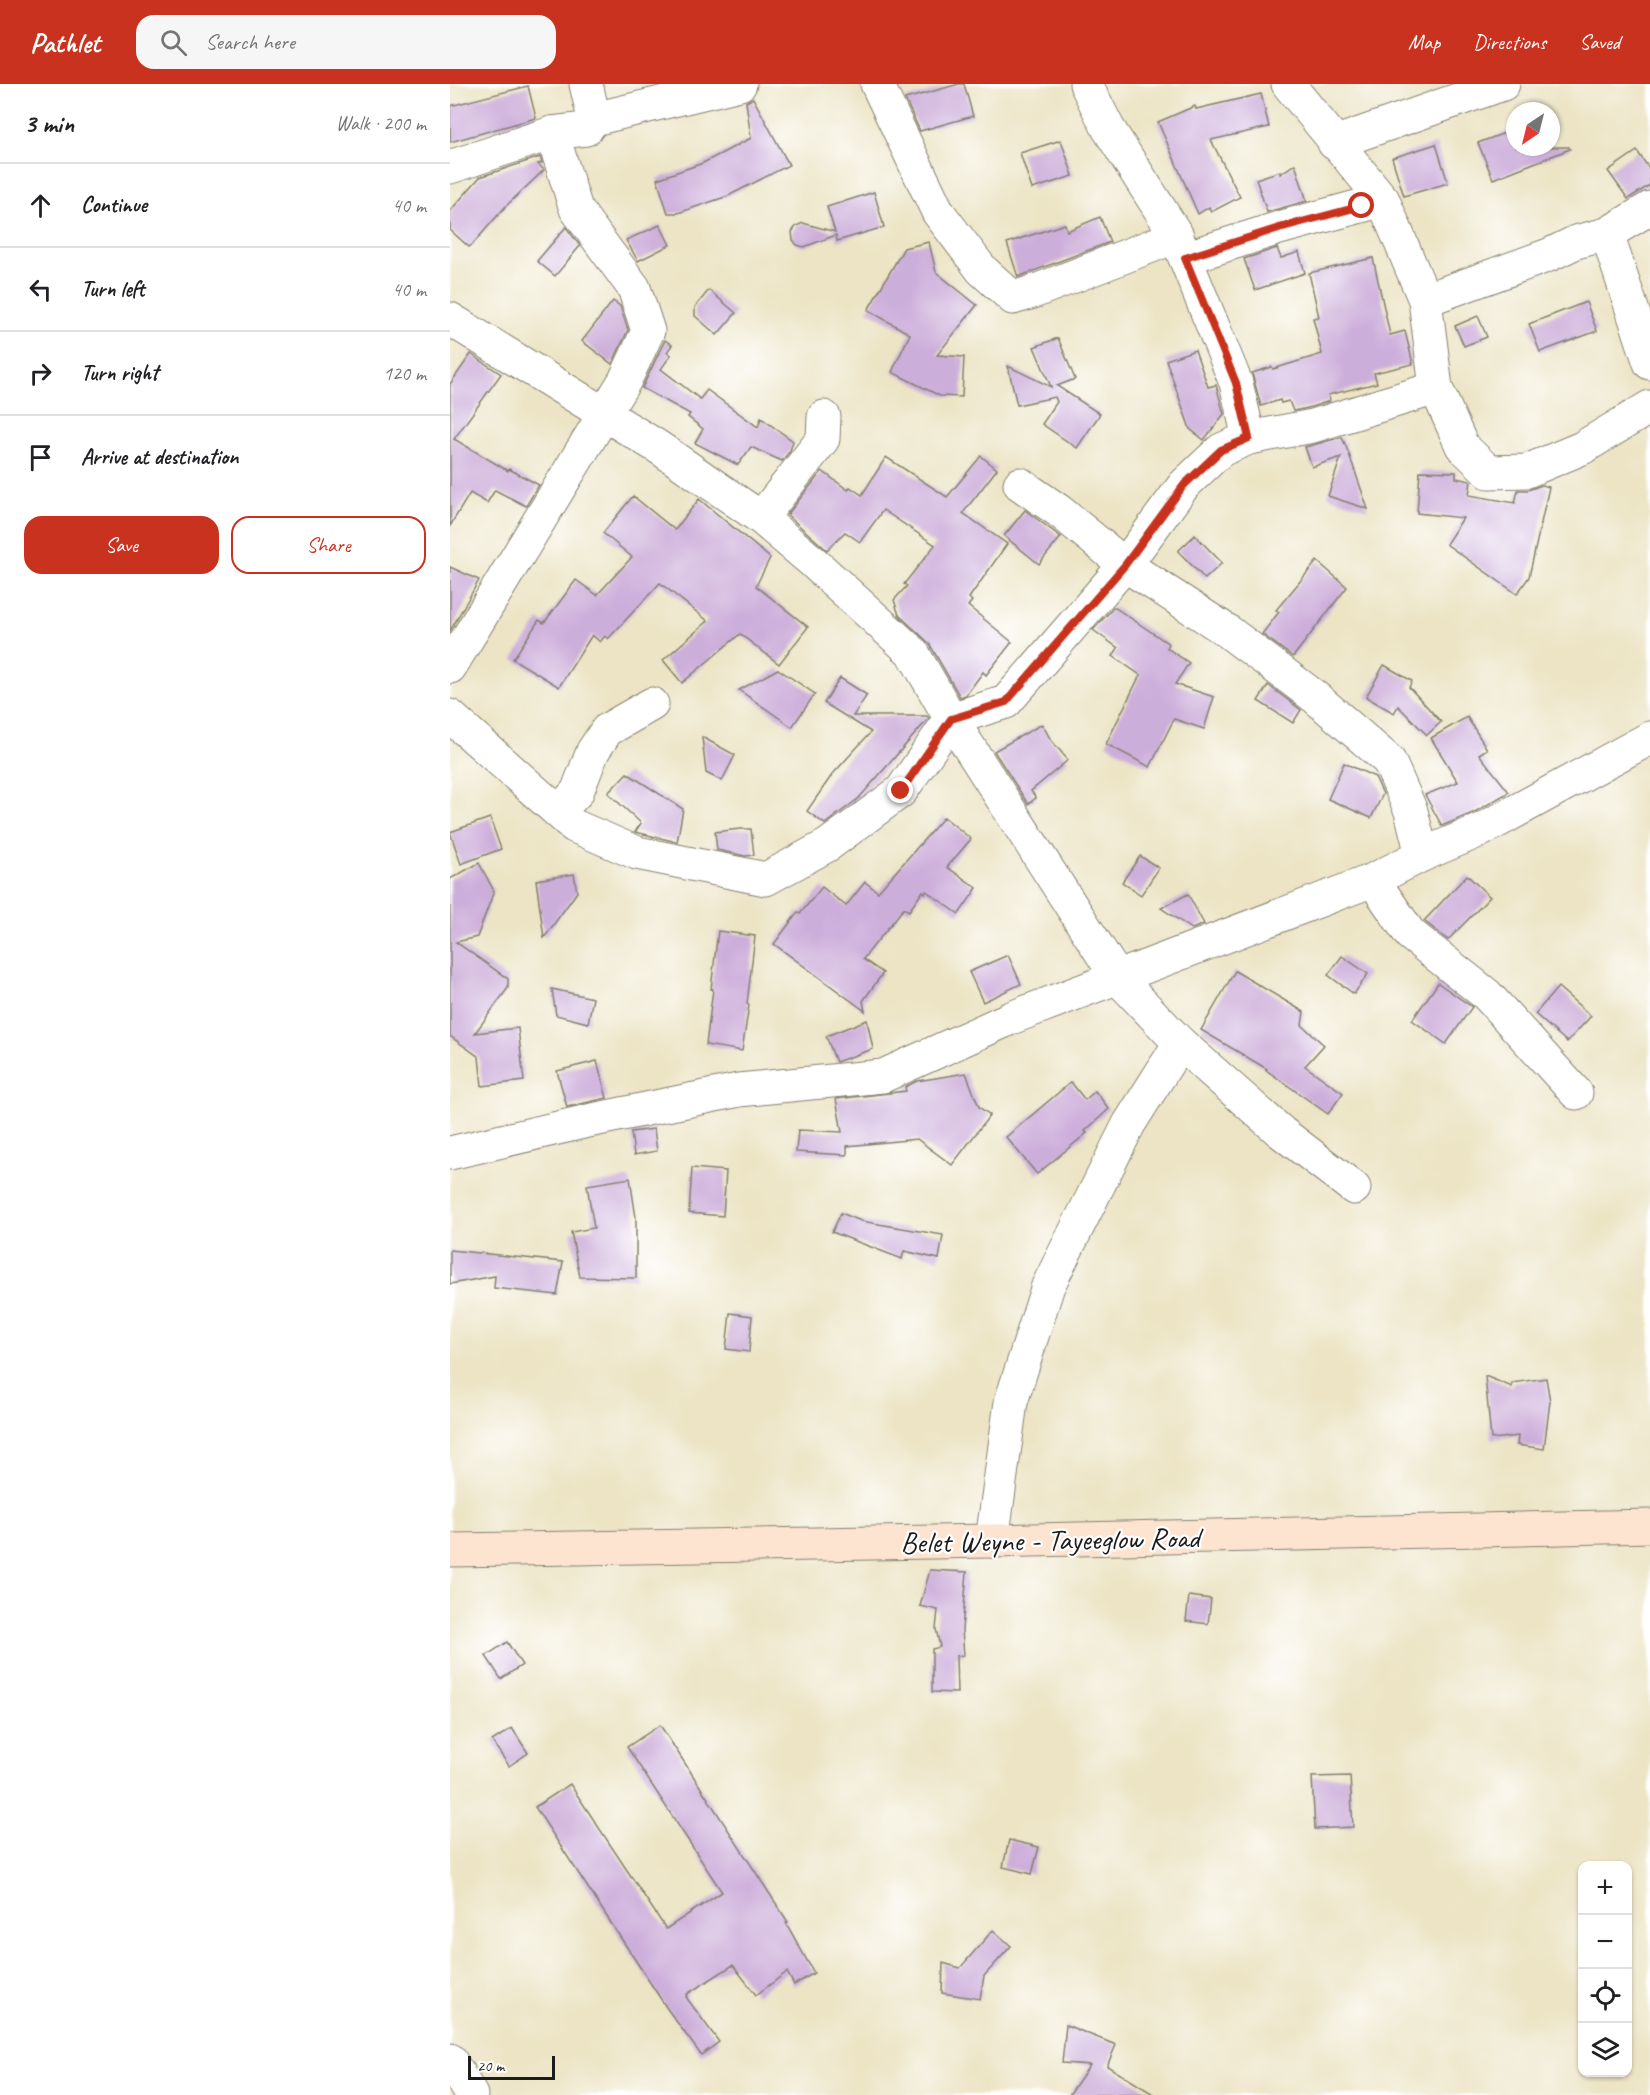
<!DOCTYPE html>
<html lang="en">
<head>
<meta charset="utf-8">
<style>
	:root { --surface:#fff; --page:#f6f6f6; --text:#202124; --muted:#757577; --line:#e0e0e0; --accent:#c8321e }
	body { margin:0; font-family:Caveat,sans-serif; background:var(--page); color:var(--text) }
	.controls { position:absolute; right:18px; bottom:18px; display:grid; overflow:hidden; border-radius:12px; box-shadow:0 2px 4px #0004 }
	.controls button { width:54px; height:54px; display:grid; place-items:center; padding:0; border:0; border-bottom:2px solid var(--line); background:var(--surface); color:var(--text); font:30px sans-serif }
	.compass { position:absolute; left:1056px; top:18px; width:54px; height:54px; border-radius:50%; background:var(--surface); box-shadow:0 2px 4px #0004; rotate:215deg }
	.scale { position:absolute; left:18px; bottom:15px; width:87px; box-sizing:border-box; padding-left:6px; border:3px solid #1c1c1c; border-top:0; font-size:16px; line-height:21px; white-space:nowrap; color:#1c1c1c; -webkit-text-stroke:4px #fff; paint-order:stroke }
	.stop { position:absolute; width:18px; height:18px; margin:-14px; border:4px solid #c8321e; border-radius:50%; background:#fff }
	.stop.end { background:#c8321e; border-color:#fff; box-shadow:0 2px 6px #0008 }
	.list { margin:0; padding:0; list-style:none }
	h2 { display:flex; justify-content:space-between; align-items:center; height:78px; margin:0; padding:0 24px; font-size:26px }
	h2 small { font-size:20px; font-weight:400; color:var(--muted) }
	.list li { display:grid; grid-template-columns:39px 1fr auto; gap:18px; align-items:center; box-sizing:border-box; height:84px; padding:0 24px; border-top:2px solid var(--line) }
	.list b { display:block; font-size:22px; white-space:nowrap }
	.list em { font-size:20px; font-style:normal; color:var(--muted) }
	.actions { display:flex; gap:12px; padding:18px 24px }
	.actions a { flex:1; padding:14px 0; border:2px solid var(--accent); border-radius:18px; text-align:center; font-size:21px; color:var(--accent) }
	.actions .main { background:var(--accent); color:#fff }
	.icon { flex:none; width:33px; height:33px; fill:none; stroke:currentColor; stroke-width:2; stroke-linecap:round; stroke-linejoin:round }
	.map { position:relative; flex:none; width:1200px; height:2011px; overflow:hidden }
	header { display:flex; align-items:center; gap:36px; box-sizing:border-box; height:84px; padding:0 30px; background:var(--accent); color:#fff }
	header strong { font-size:28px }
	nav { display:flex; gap:33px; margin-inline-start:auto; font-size:21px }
	.search { width:420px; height:54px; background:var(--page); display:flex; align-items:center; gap:15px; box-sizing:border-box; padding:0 21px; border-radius:18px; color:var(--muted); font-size:22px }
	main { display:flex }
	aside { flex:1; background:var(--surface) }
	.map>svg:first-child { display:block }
	.building { fill:#ccaeda }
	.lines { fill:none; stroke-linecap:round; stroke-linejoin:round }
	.street-casing { stroke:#848070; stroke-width:35 }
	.secondary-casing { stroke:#848070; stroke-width:35 }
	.street { stroke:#fff; stroke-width:33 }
	.secondary { stroke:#fde4d1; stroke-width:33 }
	.route { stroke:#c8321e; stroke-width:8 }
	.labels { text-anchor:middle; stroke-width:4.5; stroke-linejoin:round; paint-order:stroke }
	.street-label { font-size:30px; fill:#1c1c1c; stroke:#fff }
</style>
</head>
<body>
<header>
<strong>Pathlet</strong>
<div class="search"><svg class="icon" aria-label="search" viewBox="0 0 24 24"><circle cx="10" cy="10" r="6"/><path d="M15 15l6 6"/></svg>Search here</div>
<nav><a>Map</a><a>Directions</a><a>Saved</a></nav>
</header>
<main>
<aside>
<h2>3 min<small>Walk · 200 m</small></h2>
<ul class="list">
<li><svg class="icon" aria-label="ahead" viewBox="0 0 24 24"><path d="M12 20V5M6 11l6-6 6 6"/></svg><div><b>Continue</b></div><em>40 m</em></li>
<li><svg class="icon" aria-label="left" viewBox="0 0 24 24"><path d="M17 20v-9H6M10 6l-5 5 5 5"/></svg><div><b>Turn left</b></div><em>40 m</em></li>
<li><svg class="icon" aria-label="right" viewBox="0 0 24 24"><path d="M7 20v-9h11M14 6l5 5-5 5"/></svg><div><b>Turn right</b></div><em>120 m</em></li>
<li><svg class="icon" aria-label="arrive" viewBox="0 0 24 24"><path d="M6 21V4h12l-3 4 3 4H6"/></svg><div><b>Arrive at destination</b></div></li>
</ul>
<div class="actions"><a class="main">Save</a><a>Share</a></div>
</aside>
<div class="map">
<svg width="1200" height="2011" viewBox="0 0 1200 2011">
	<rect width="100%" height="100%" fill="#fff"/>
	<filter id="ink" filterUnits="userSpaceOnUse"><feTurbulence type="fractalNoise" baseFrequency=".0167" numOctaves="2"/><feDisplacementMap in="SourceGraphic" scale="12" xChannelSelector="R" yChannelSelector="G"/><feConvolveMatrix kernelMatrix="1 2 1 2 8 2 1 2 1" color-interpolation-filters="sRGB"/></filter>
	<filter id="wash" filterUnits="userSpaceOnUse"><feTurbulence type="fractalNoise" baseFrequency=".008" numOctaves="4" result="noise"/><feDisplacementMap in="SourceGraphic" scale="24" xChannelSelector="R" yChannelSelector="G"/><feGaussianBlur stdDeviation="1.35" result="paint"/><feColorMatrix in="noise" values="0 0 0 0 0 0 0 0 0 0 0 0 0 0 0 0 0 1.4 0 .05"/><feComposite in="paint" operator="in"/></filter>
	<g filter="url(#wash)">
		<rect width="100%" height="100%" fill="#ece4c5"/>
		<g id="blocks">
			<!-- building -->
			<g class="building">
				<path d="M 509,0 L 514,0 L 523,32 L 470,47 L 455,15 Z"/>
				<path d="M 78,2 L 86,34 L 0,58 L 0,22 Z"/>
				<path d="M 811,10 L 819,43 L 761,56 L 790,113 L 761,128 L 759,123 L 748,130 L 708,38 L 745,22 L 746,25 Z"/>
				<path d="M 303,14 L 339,81 L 278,112 L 228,129 L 218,129 L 207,95 L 253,79 L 301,54 L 296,18 Z"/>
				<path d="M 1065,45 L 1065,63 L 1119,63 L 1120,65 L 1043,95 L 1028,59 Z"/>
				<path d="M 611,56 L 623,92 L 582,105 L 570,69 Z"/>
				<path d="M 986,60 L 998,99 L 954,112 L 942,74 Z"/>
				<path d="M 1187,67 L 1200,86 L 1200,101 L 1178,115 L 1158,87 Z"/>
				<path d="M 90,73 L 92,79 L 88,80 L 94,86 L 56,122 L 22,161 L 19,163 L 0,146 L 0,127 L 30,93 Z"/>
				<path d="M 845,80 L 857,117 L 817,128 L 806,95 L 830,87 L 830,90 Z"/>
				<path d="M 424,108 L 434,143 L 387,157 L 386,151 L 354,163 L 347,161 L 343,156 L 342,148 L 346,142 L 353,139 L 385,148 L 377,123 Z"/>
				<path d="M 650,133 L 660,158 L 568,193 L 557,159 L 615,140 L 617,147 Z"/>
				<path d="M 210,141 L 220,161 L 188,177 L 176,156 Z"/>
				<path d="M 116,143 L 130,162 L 105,192 L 87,177 Z"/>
				<path d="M 479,158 L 486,188 L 527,221 L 487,271 L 514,273 L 512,313 L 490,312 L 442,288 L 460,250 L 418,226 L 454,164 Z"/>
				<path d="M 827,164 L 831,174 L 849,168 L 855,189 L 805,206 L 794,175 Z"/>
				<path d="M 923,174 L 940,251 L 955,247 L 963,280 L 924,289 L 927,299 L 878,311 L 880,317 L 858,324 L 843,327 L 839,317 L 831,319 L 830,316 L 811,322 L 802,289 L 822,283 L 823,285 L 872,270 L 863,234 L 869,233 L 859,189 Z"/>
				<path d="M 259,206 L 286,229 L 267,251 L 245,232 L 245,223 Z"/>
				<path d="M 163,217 L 170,222 L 178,246 L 162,280 L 132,257 Z"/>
				<path d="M 1136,218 L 1147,247 L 1090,268 L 1079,240 Z"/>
				<path d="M 1028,232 L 1037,253 L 1014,262 L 1005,242 Z"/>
				<path d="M 608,254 L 625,295 L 607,302 L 650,330 L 627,364 L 592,340 L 607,318 L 605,313 L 567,321 L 558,282 L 601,303 L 584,263 Z"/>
				<path d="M 215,256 L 222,261 L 217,268 L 221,271 L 211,285 L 250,315 L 257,306 L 308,343 L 311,334 L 343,357 L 340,367 L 332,377 L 301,363 L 288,381 L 245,359 L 253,345 L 238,333 L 240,330 L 192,304 Z"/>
				<path d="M 745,266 L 758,303 L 766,301 L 774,330 L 754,356 L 740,345 L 716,276 Z"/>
				<path d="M 21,270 L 51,290 L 4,355 L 58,387 L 59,385 L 89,401 L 76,422 L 45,406 L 37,419 L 20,409 L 0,442 L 0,300 Z"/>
				<path d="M 892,353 L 899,370 L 918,425 L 878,412 L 891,373 L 862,383 L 855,363 Z"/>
				<path d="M 531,372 L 547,385 L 513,429 L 557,460 L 519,514 L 522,517 L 518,522 L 562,558 L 536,591 L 533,588 L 516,611 L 510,613 L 479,559 L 449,531 L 444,516 L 457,502 L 454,500 L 485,461 L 433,426 L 410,458 L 395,448 L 377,466 L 337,431 L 372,387 L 398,406 L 400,403 L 412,411 L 436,373 L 497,413 Z"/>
				<path d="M 970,387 L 1006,388 L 1006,394 L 1021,397 L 1019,411 L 1065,419 L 1068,406 L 1078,406 L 1092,401 L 1099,403 L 1079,493 L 1067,510 L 996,460 L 1013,434 L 967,429 Z"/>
				<path d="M 183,412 L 225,446 L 249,415 L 320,474 L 306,502 L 358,543 L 329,580 L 290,550 L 232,599 L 213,576 L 258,537 L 210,499 L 158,555 L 155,552 L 150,558 L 142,551 L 109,603 L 63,575 L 89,536 L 94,539 L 126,496 L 147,511 L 182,473 L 153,449 Z"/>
				<path d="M 575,426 L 611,453 L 589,480 L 554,452 Z"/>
				<path d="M 745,451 L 772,479 L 755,495 L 728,467 Z"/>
				<path d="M 867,477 L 897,503 L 843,573 L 812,550 L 829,528 L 826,526 Z"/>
				<path d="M 0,483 L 29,496 L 0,547 Z"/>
				<path d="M 664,523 L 719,560 L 717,564 L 739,579 L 725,600 L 764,613 L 754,645 L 724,635 L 700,683 L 656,660 L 690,591 L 663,572 L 668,564 L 643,546 Z"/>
				<path d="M 934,581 L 962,597 L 959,603 L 991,638 L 977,651 L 948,622 L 944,629 L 916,613 Z"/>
				<path d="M 328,585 L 365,610 L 342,643 L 289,606 Z"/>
				<path d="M 390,594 L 417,611 L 403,632 L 477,632 L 479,634 L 409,714 L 375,740 L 357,727 L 382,691 L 421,648 L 374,619 Z"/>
				<path d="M 818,601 L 851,626 L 843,639 L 808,617 Z"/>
				<path d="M 1017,633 L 1037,665 L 1029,670 L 1059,708 L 1025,728 L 992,742 L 975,711 L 1008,698 L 981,654 Z"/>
				<path d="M 592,640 L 601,656 L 618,676 L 581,707 L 586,714 L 578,720 L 544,667 Z"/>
				<path d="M 252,653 L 285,671 L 272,697 L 256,689 Z"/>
				<path d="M 894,679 L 925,693 L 933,710 L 921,734 L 878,715 Z"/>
				<path d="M 177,689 L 233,725 L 227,758 L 185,748 L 191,739 L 158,709 Z"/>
				<path d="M 494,733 L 521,755 L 497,783 L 527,804 L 509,830 L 476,807 L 475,809 L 473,807 L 459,827 L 454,824 L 413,875 L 433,889 L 413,917 L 415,927 L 324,860 L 348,828 L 350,830 L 372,803 L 396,822 L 415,798 L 428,808 Z"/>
				<path d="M 40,734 L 51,765 L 11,780 L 0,748 Z"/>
				<path d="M 290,745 L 301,745 L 304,771 L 295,772 L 267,766 L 265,748 Z"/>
				<path d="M 690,772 L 709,784 L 691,811 L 672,798 Z"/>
				<path d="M 29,779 L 44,807 L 27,853 L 6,858 L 58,895 L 58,904 L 25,949 L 68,944 L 74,997 L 32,1002 L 29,973 L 0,952 L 0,795 Z"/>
				<path d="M 124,790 L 127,808 L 94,854 L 86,796 Z"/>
				<path d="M 1017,791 L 1040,813 L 998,856 L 974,837 Z"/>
				<path d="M 738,810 L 754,840 L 742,845 L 711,824 Z"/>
				<path d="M 268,847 L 305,852 L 297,920 L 299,921 L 292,967 L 256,961 L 263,905 L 261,905 Z"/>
				<path d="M 558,871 L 571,900 L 533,918 L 519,888 Z"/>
				<path d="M 892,872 L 918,890 L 904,910 L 878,891 Z"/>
				<path d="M 785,887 L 854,928 L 852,941 L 874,961 L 855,982 L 893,1009 L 878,1030 L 816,986 L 817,985 L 751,946 Z"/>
				<path d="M 988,899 L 1022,923 L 996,960 L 962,936 Z"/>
				<path d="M 1108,903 L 1141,932 L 1117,958 L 1085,930 Z"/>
				<path d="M 102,905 L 143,914 L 138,939 L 106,931 Z"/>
				<path d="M 417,936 L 423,965 L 386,978 L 376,952 Z"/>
				<path d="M 147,977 L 157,1014 L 117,1023 L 107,987 Z"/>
				<path d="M 516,989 L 529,1023 L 540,1031 L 502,1081 L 467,1055 L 397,1062 L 397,1071 L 346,1068 L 348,1046 L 392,1048 L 386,1015 L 456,1007 L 455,1003 L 467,997 Z"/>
				<path d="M 621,998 L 635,1016 L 645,1007 L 659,1025 L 635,1047 L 637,1049 L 587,1090 L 556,1053 Z"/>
				<path d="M 204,1045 L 207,1067 L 184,1071 L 181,1048 Z"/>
				<path d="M 242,1084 L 276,1087 L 273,1132 L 239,1129 Z"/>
				<path d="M 180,1094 L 186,1134 L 186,1194 L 130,1193 L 121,1148 L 144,1144 L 137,1101 Z"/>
				<path d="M 391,1129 L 411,1137 L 493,1151 L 489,1175 L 454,1167 L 452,1175 L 382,1148 Z"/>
				<path d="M 0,1166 L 113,1178 L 107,1211 L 44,1204 L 45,1192 L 0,1200 Z"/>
				<path d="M 280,1229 L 302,1232 L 299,1268 L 276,1265 Z"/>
				<path d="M 1035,1292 L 1062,1303 L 1062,1299 L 1096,1294 L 1100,1317 L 1094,1365 L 1067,1361 L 1068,1352 L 1041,1355 Z"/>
				<path d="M 480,1486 L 517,1488 L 512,1546 L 514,1571 L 506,1572 L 507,1609 L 482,1608 L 482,1565 L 490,1563 L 486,1545 L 488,1526 L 470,1522 Z"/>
				<path d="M 739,1512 L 761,1515 L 758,1540 L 736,1537 Z"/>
				<path d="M 57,1558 L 72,1581 L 51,1595 L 36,1572 Z"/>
				<path d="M 210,1641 L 338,1838 L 336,1839 L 364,1889 L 344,1901 L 337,1888 L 306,1911 L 283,1881 L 237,1910 L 238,1912 L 236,1913 L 269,1958 L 251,1971 L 218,1926 L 85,1723 L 120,1700 L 216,1845 L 272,1808 L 177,1663 Z"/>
				<path d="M 62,1644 L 78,1669 L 59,1682 L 42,1657 Z"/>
				<path d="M 900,1692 L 903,1743 L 865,1745 L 862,1693 Z"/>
				<path d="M 559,1756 L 589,1763 L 582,1790 L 553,1783 Z"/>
				<path d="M 543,1846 L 561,1862 L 534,1892 L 530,1915 L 492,1909 L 493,1879 L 510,1884 Z"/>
				<path d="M 616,1941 L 666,1961 L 657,1982 L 705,2011 L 619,2011 L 640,1981 L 612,1979 Z"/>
			</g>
		</g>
	</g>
	<g filter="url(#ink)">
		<use href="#blocks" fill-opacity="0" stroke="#848070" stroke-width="1.5"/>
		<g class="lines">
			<defs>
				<g id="street">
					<path d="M 136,0 L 144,35"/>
					<path d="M 427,0 L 488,128 L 532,186 L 563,214 L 583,208 L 727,152 L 658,44 L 636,0"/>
					<path d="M 884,59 L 1053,0"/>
					<path d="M 0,83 L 102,49 L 136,45 L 144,35 L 290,0"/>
					<path d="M 933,116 L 975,216 L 986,304 L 1012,362 L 1039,388 L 1077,387 L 1132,364 L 1200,323"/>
					<path d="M 1157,150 L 1200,124"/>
					<path d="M 727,154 L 786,299 L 799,354"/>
					<path d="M 735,174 L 829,144 L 933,116 L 838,0"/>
					<path d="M 975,216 L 1099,171 L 1126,158 L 1157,150 L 1200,279"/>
					<path d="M 0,235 L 208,363 L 311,434 L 363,478 L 463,569 L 501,635 L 451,707 L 378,761 L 316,795 L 187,769 L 124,742 L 0,632"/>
					<path d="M 570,400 L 609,427 L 675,481 L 776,546 L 865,613 L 939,677 L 961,727 L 972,771"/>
					<path d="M 311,434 L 373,355 L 374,333"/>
					<path d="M 0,583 L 175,296 L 198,247 L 184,204 L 126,125 L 102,49"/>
					<path d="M 109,727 L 127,708 L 143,667 L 157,646 L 202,620"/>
					<path d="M 923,796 L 960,850 L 1037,911 L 1126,1009"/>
					<path d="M 0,1069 L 138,1037 L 289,1006 L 433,992 L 561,934 L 923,796 L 972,771 L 1033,745 L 1200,654"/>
					<path d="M 904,1104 L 831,1048 L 730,959 L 667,893 L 501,635 L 556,618 L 675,481 L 734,401 L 771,366 L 799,354 L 863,342 L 986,304"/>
					<path d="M 542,1457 L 561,1318 L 598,1202 L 679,1040 L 730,959"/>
					<path d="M 0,1976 L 21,2011"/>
				</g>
				<path id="secondary" d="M 0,1466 L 542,1457 L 1200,1442"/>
			</defs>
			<!-- street casing -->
			<use href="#street" class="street-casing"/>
			<!-- secondary casing -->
			<use href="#secondary" class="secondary-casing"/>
			<!-- street -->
			<use href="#street" class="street"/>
			<!-- secondary -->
			<use href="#secondary" class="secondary"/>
		</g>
	</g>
	<g class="lines" filter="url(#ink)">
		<!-- route -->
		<path class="route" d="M 451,707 L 501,635 L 556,618 L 675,481 L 734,401 L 771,366 L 799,354 L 786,299 L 735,174 L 829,144 L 912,122"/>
	</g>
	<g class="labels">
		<!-- street labels -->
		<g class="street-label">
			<text transform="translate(600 1456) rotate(-1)" y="10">Belet Weyne - Tayeeglow Road</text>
		</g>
	</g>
</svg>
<div class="controls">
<button>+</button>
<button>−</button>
<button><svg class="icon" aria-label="locate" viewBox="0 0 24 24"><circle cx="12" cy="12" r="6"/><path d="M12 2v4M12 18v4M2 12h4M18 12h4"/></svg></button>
<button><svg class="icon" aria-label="layers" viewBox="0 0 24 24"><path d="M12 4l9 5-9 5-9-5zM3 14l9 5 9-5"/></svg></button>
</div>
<svg class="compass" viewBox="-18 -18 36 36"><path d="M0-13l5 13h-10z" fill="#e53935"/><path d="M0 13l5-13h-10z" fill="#757577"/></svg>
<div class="scale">20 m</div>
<div class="stop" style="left:912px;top:122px"></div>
<div class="stop end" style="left:451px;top:707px"></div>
</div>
</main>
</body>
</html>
